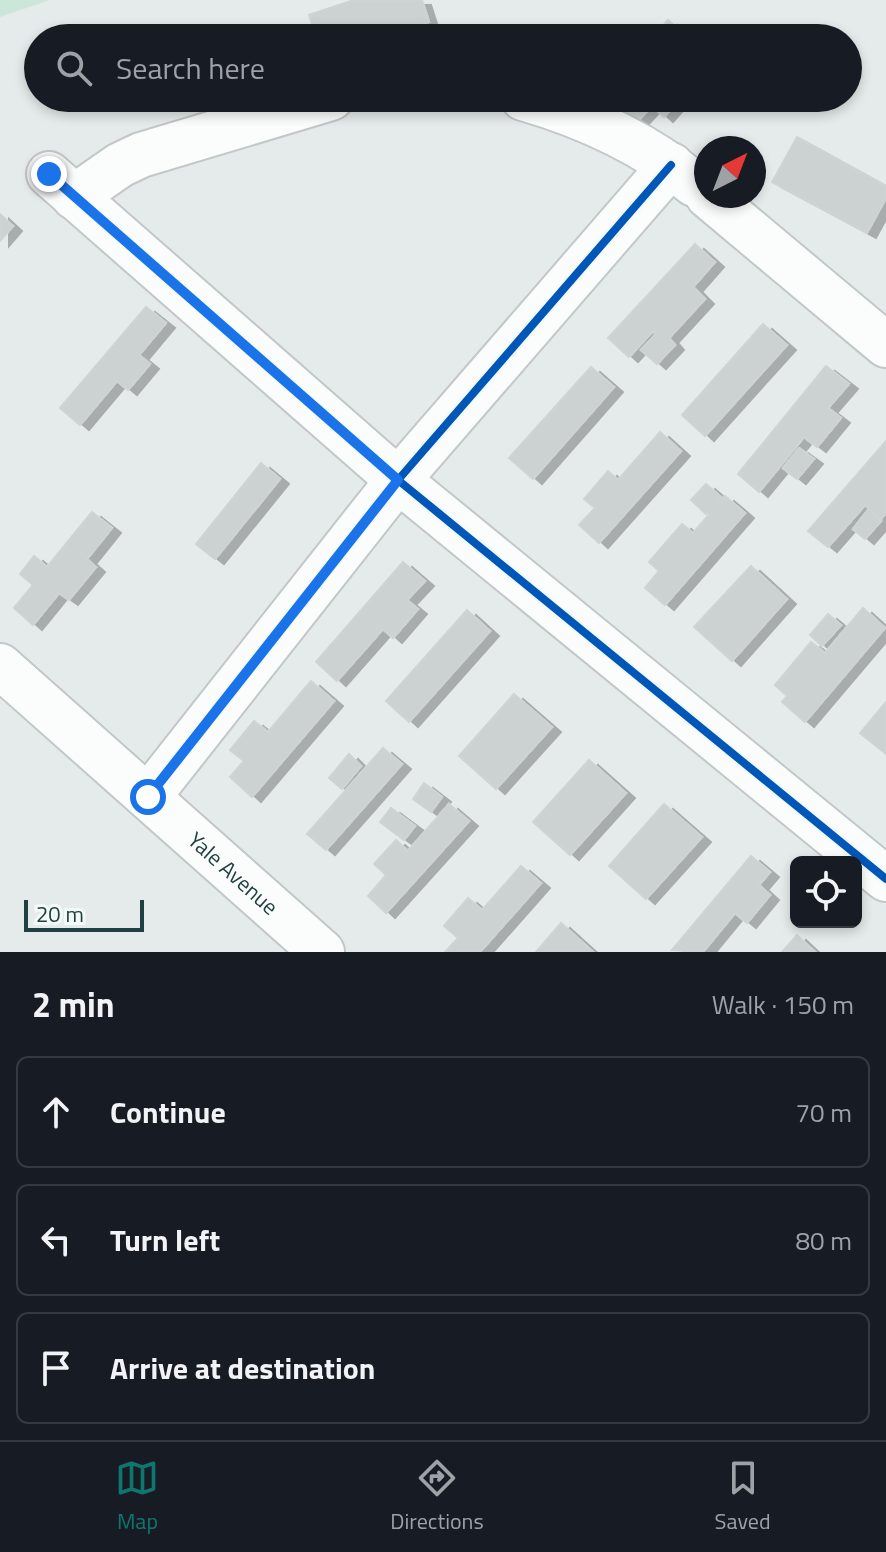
<!DOCTYPE html>
<html lang="en">
<head>
<meta charset="utf-8">
<style>
	:root { --surface:#171b24; --page:#20242c; --text:#f1f3f6; --muted:#9ea1a6; --line:#363941; --accent:#0f766e }
	body { margin:0; font-family:"Titillium Web",sans-serif; background:var(--page); color:var(--text) }
	.controls { position:absolute; right:24px; bottom:24px; display:grid; overflow:hidden; border-radius:12px; box-shadow:0 4px 12px #0003 }
	.controls button { width:72px; height:72px; display:grid; place-items:center; padding:0; border:0; border-bottom:2px solid var(--line); background:var(--surface); color:var(--text); font:40px sans-serif }
	.compass { position:absolute; left:694px; top:136px; width:72px; height:72px; border-radius:50%; background:var(--surface); box-shadow:0 4px 12px #0003; rotate:42deg }
	.scale { position:absolute; left:24px; bottom:20px; width:120px; box-sizing:border-box; padding-left:8px; border:4px solid #20413f; border-top:0; font-size:22px; line-height:28px; white-space:nowrap; color:#20413f; -webkit-text-stroke:6px #f3faf8; paint-order:stroke }
	.stop { position:absolute; width:24px; height:24px; margin:-18px; border:6px solid #1a73e8; border-radius:50%; background:#fff }
	.stop.end { background:#1a73e8; border-color:#fff; box-shadow:0 2px 8px #0008 }
	.list { margin:0; padding:0; list-style:none }
	h2 { display:flex; justify-content:space-between; align-items:center; height:104px; margin:0; padding:0 32px; font-size:34px }
	h2 small { font-size:26px; font-weight:400; color:var(--muted) }
	.list li { display:grid; grid-template-columns:52px 1fr auto; gap:24px; align-items:center; box-sizing:border-box; height:112px; margin:0 16px 16px; padding:0 16px; border:2px solid var(--line); border-radius:12px }
	.list b { display:block; font-size:30px; white-space:nowrap }
	.list em { font-size:26px; font-style:normal; color:var(--muted) }
	.icon { flex:none; width:44px; height:44px; fill:none; stroke:currentColor; stroke-width:2; stroke-linecap:round; stroke-linejoin:round }
	.map { position:relative; flex:none; width:886px; height:952px; overflow:hidden }
	.search { position:absolute; background:var(--surface); box-shadow:0 4px 12px #0003; left:24px; right:24px; top:24px; height:88px; display:flex; align-items:center; gap:20px; box-sizing:border-box; padding:0 28px; border-radius:44px; color:var(--muted); font-size:30px }
	.sheet { height:488px; background:var(--surface) }
	nav { display:flex; justify-content:space-around; align-items:center; box-sizing:border-box; height:112px; border-top:2px solid var(--line); background:var(--surface); font-size:22px; color:var(--muted) }
	nav a { display:grid; justify-items:center; gap:4px }
	nav .on { color:var(--accent) }
	.map>svg:first-child { display:block }
	.green { fill:#cde6da }
	.building { fill:#ccd2d1; stroke:#ced4d3; stroke-width:2; filter:url(#shadow) }
	.lines { fill:none; stroke-linecap:round; stroke-linejoin:round }
	.minor-casing { stroke:#c2c8c7; stroke-width:48 }
	.minor { stroke:#fbfcfc; stroke-width:44 }
	.cycleway-casing { stroke:#f3faf8; stroke-width:13 }
	.cycleway { stroke:#0057b8; stroke-width:8 }
	.route { stroke:#1a73e8; stroke-width:10 }
	.labels { text-anchor:middle; stroke-width:7; stroke-linejoin:round; paint-order:stroke }
	.street-label { font-size:22px; fill:#20413f; stroke:#f3faf8 }
</style>
</head>
<body>
<div class="map">
<svg width="886" height="952" viewBox="0 0 886 952">
	<defs>
		<filter id="shadow"><feDropShadow dx="9" dy="5" stdDeviation="0" flood-color="#0004"/></filter>
	</defs>
	<rect width="100%" height="100%" fill="#e5ebea"/>
	<!-- green -->
	<path class="green" d="M 0,0 L 50,0 L 0,17 Z"/>
	<!-- building -->
	<g class="building">
		<path d="M 354,0 L 422,0 L 429,22 L 383,38 L 317,38 L 309,15 Z"/>
		<path d="M 668,20 L 688,38 L 652,38 Z"/>
		<path d="M 610,98 L 681,98 L 664,117 L 652,106 L 637,122 Z"/>
		<path d="M 797,137 L 886,186 L 886,198 L 867,233 L 772,182 Z"/>
		<path d="M 0,214 L 13,226 L 0,241 Z"/>
		<path d="M 695,244 L 715,262 L 693,287 L 705,299 L 669,338 L 675,345 L 657,364 L 641,350 L 656,334 L 653,331 L 629,357 L 608,338 Z"/>
		<path d="M 146,307 L 166,323 L 139,355 L 150,364 L 128,390 L 117,381 L 80,425 L 60,408 Z"/>
		<path d="M 763,324 L 787,345 L 705,436 L 682,415 Z"/>
		<path d="M 826,366 L 849,384 L 828,408 L 841,418 L 817,447 L 804,437 L 759,492 L 738,474 Z"/>
		<path d="M 591,367 L 614,387 L 533,479 L 509,458 Z"/>
		<path d="M 660,432 L 681,451 L 599,543 L 579,525 L 595,508 L 584,499 L 608,471 L 618,480 Z"/>
		<path d="M 886,441 L 886,513 L 881,519 L 865,505 L 828,547 L 808,531 Z"/>
		<path d="M 799,448 L 814,459 L 797,479 L 783,468 Z"/>
		<path d="M 261,463 L 280,479 L 215,559 L 196,544 Z"/>
		<path d="M 706,484 L 721,497 L 706,514 L 691,500 Z"/>
		<path d="M 725,496 L 745,513 L 665,605 L 645,588 L 659,571 L 649,562 L 682,524 L 693,533 Z"/>
		<path d="M 868,510 L 881,521 L 865,539 L 853,529 Z"/>
		<path d="M 92,512 L 112,528 L 87,559 L 96,567 L 69,600 L 59,593 L 33,625 L 14,608 L 33,585 L 20,574 L 34,556 L 47,567 Z"/>
		<path d="M 403,562 L 425,581 L 407,600 L 418,609 L 393,638 L 383,629 L 337,681 L 316,662 Z"/>
		<path d="M 751,566 L 787,599 L 732,661 L 694,627 Z"/>
		<path d="M 863,608 L 885,628 L 805,722 L 782,702 L 787,696 L 775,685 L 811,642 L 825,653 Z"/>
		<path d="M 467,610 L 490,631 L 409,722 L 386,701 Z"/>
		<path d="M 828,614 L 841,625 L 822,646 L 810,635 Z"/>
		<path d="M 311,681 L 334,701 L 252,797 L 230,777 L 244,761 L 230,750 L 254,721 L 268,732 Z"/>
		<path d="M 514,694 L 552,727 L 496,789 L 459,756 Z"/>
		<path d="M 886,702 L 886,754 L 860,733 Z"/>
		<path d="M 383,748 L 402,764 L 326,850 L 307,834 Z"/>
		<path d="M 349,754 L 361,766 L 342,789 L 329,778 Z"/>
		<path d="M 589,760 L 626,793 L 570,855 L 533,822 Z"/>
		<path d="M 424,783 L 442,797 L 431,812 L 413,799 Z"/>
		<path d="M 449,804 L 469,821 L 386,913 L 368,896 L 386,875 L 374,864 L 396,840 L 408,851 Z"/>
		<path d="M 664,804 L 702,837 L 646,899 L 609,866 Z"/>
		<path d="M 391,808 L 415,826 L 404,840 L 380,822 Z"/>
		<path d="M 751,856 L 770,872 L 759,885 L 770,895 L 747,923 L 735,913 L 703,952 L 672,950 Z"/>
		<path d="M 521,866 L 541,883 L 480,952 L 445,952 L 458,938 L 444,926 L 468,898 L 482,910 Z"/>
		<path d="M 561,923 L 593,952 L 536,952 Z"/>
		<path d="M 797,935 L 815,952 L 782,952 Z"/>
	</g>
	<g class="lines">
		<defs>
			<g id="minor">
				<path d="M 523,98 C 585,116 645,143 694,184"/>
				<path d="M 49,174 L 398,480 L 886,879"/>
				<path d="M 708,196 L 886,345"/>
				<path d="M 74,197 L 120,165 L 141,155 L 331,98"/>
				<path id="s1" d="M 0,666 L 322,952"/>
				<path d="M 148,797 L 398,480 L 671,165"/>
			</g>
		</defs>
		<!-- minor casing -->
		<use href="#minor" class="minor-casing"/>
		<!-- minor -->
		<use href="#minor" class="minor"/>
		<defs>
			<g id="cycleway">
				<path d="M 49,174 L 398,480 L 886,879"/>
				<path d="M 148,797 L 398,480 L 671,165"/>
			</g>
		</defs>
		<!-- cycleway casing -->
		<use href="#cycleway" class="cycleway-casing"/>
		<!-- cycleway -->
		<use href="#cycleway" class="cycleway"/>
	</g>
	<g class="lines">
		<!-- route -->
		<path class="route" d="M 49,174 L 398,480 L 148,797"/>
	</g>
	<g class="labels">
		<!-- street labels -->
		<g class="street-label">
			<text dy="8" stroke="none"><textPath href="#s1" startOffset="312">Yale Avenue</textPath></text>
		</g>
	</g>
</svg>
<div class="controls">
<button><svg class="icon" aria-label="locate" viewBox="0 0 24 24"><circle cx="12" cy="12" r="6"/><path d="M12 2v4M12 18v4M2 12h4M18 12h4"/></svg></button>
</div>
<svg class="compass" viewBox="-18 -18 36 36"><path d="M0-13l5 13h-10z" fill="#e53935"/><path d="M0 13l5-13h-10z" fill="#9ea1a6"/></svg>
<div class="scale">20 m</div>
<div class="stop" style="left:148px;top:797px"></div>
<div class="stop end" style="left:49px;top:174px"></div>
<div class="search"><svg class="icon" aria-label="search" viewBox="0 0 24 24"><circle cx="10" cy="10" r="6"/><path d="M15 15l6 6"/></svg>Search here</div>
</div>
<section class="sheet">
<h2>2 min<small>Walk · 150 m</small></h2>
<ul class="list">
<li><svg class="icon" aria-label="ahead" viewBox="0 0 24 24"><path d="M12 20V5M6 11l6-6 6 6"/></svg><div><b>Continue</b></div><em>70 m</em></li>
<li><svg class="icon" aria-label="left" viewBox="0 0 24 24"><path d="M17 20v-9H6M10 6l-5 5 5 5"/></svg><div><b>Turn left</b></div><em>80 m</em></li>
<li><svg class="icon" aria-label="arrive" viewBox="0 0 24 24"><path d="M6 21V4h12l-3 4 3 4H6"/></svg><div><b>Arrive at destination</b></div></li>
</ul>
</section>
<nav>
<a class="on"><svg class="icon" aria-label="map" viewBox="0 0 24 24"><path d="M3 6l6-2 6 2 6-2v14l-6 2-6-2-6 2zM9 4v14M15 6v14"/></svg>Map</a>
<a><svg class="icon" aria-label="directions" viewBox="0 0 24 24"><path d="M12 3l9 9-9 9-9-9zM9 14v-3h6M13 9l2 2-2 2"/></svg>Directions</a>
<a><svg class="icon" aria-label="saved" viewBox="0 0 24 24"><path d="M7 4h10v16l-5-4-5 4z"/></svg>Saved</a>
</nav>
</body>
</html>
